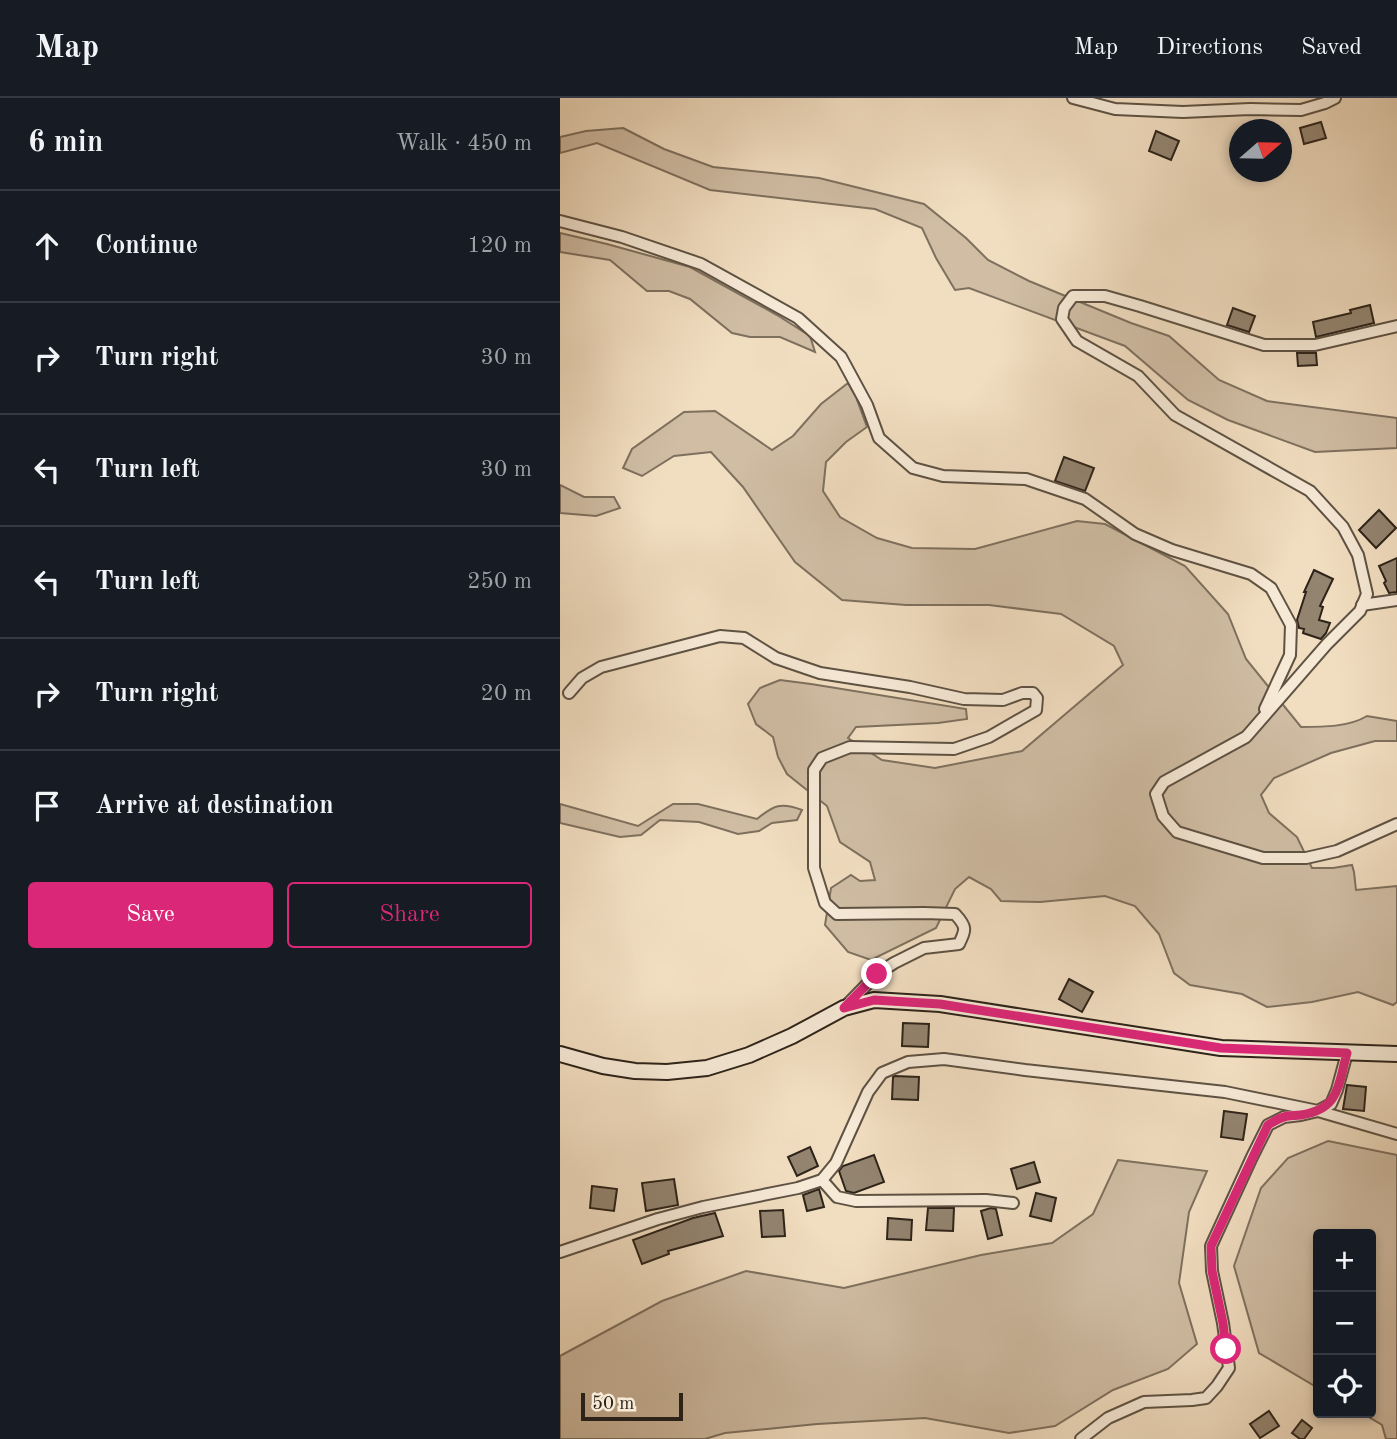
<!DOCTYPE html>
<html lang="en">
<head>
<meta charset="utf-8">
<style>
	:root { --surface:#171b24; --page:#242831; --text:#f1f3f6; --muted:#9ea1a6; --line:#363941; --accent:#db2777 }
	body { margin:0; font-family:"Old Standard TT",serif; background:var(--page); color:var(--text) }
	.controls { position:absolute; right:21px; bottom:21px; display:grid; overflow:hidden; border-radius:7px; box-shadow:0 4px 10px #0003 }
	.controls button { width:63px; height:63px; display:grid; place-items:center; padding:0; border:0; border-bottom:2px solid var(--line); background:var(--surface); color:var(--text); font:35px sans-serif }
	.compass { position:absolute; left:669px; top:21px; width:63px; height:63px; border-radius:50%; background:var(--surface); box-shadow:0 4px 10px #0003; rotate:70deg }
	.scale { position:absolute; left:21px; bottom:18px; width:102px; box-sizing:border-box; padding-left:7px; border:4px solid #2d2319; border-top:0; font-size:19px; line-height:24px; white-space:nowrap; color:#2d2319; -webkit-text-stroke:5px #f6e9d6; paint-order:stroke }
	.stop { position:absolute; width:21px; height:21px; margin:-16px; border:5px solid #db2777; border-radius:50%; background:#fff }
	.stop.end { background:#db2777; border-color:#fff; box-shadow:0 2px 7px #0008 }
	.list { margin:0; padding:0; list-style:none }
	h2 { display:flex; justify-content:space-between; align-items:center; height:91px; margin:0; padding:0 28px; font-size:30px }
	h2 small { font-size:23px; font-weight:400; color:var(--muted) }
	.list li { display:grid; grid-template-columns:46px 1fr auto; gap:21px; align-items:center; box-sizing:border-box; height:112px; padding:0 28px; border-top:2px solid var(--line) }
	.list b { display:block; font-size:26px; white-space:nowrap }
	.list em { font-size:23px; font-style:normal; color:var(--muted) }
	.actions { display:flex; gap:14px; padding:21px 28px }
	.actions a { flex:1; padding:16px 0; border:2px solid var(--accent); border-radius:7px; text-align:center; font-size:24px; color:var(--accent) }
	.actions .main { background:var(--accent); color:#fff }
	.icon { flex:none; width:38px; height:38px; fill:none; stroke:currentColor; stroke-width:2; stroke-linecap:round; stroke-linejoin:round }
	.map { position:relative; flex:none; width:837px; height:1341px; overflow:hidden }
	header { display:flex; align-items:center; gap:42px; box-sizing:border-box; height:98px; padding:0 35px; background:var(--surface); border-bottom:2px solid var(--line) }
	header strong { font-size:33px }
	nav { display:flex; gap:38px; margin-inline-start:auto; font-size:24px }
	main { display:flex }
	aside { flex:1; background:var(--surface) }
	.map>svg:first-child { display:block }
	.green { fill:#d0bda4; stroke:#7e705e; stroke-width:2 }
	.building { fill:#938470; stroke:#2d2319; stroke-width:2 }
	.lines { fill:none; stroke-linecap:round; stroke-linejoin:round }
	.street-casing { stroke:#5e5243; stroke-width:14 }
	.secondary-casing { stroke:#2d2319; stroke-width:18 }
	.street { stroke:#f6e9d6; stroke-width:10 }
	.secondary { stroke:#f6e9d6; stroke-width:14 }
	.route { stroke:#db2777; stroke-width:9 }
</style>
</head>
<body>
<header>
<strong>Map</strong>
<nav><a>Map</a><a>Directions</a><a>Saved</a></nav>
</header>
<main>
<aside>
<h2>6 min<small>Walk · 450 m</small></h2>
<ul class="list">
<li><svg class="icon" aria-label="ahead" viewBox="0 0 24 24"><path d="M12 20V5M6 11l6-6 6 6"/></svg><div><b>Continue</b></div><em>120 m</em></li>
<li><svg class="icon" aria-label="right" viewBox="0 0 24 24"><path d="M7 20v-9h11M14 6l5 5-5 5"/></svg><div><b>Turn right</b></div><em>30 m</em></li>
<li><svg class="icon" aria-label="left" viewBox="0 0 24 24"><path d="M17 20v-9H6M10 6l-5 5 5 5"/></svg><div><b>Turn left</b></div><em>30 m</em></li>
<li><svg class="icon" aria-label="left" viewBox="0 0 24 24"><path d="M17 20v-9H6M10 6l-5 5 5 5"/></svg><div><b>Turn left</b></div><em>250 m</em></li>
<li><svg class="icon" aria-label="right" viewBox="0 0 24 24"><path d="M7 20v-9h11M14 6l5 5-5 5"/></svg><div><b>Turn right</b></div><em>20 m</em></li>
<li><svg class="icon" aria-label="arrive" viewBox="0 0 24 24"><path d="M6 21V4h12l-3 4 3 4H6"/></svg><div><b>Arrive at destination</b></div></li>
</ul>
<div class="actions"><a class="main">Save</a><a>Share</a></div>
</aside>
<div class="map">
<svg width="837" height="1341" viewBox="0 0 837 1341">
	<rect width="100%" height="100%" fill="#f1ddc0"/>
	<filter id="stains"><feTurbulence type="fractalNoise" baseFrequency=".00286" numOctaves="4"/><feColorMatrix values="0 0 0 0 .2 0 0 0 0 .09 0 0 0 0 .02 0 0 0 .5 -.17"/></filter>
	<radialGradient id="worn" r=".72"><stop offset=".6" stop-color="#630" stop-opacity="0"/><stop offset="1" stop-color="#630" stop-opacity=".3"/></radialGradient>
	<!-- green -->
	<g class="green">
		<path d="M 63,30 L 104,51 L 153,69 L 259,80 L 364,106 L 406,140 L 428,162 L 469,183 L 571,225 L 609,238 L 659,282 L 707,303 L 837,320 L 837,350 L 755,354 L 668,322 L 628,302 L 565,248 L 409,190 L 395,192 L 376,160 L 362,130 L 315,111 L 150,92 L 37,45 L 0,55 L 0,39 L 26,33 Z"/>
		<path d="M 0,135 L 47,146 L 130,169 L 217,217 L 250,238 L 255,254 L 220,239 L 190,239 L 172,235 L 130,201 L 109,193 L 87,193 L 50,162 L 0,154 Z"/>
		<path d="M 288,285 L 296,299 L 307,329 L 286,344 L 266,364 L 263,393 L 280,419 L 317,440 L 352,450 L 415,451 L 517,423 L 545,426 L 625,468 L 668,516 L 686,561 L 741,629 C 763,629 789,629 807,618 L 837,623 L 837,643 L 815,643 L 771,655 L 714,680 L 701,697 L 709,715 L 737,739 L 752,770 L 773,770 L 792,767 L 794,774 L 796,792 L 837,788 L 837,904 L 833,907 L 798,894 L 752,904 L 707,909 L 682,896 L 630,887 L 614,875 L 599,836 L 575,808 L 545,798 L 480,804 L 441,803 L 431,791 L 409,779 L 395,791 L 376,830 L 311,862 L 288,854 L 265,827 L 271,790 L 291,777 L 300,783 L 315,782 L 310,764 L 280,744 L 267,708 L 227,676 L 218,659 L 213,639 L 196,626 L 188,606 L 200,590 L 220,582 L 251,586 L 406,611 L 407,621 L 378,625 L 296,629 L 288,640 L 322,662 L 375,670 L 462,653 L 563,567 L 554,548 L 501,516 L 429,507 L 346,507 L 282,502 L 235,464 L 183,389 L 151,354 L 114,358 L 82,378 L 63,370 L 72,351 L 124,314 L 155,313 L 212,352 L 233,338 L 261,306 Z"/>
		<path d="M 0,387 L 24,399 L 54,399 L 60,410 L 36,418 L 0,415 Z"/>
		<path d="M 0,706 L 78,728 L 113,706 L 138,706 L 197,721 C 214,707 221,704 242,712 L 237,722 L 212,725 L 199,733 L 178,736 L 139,724 L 100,722 L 81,737 L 60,739 L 0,725 Z"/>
		<path d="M 768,1043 L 837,1057 L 837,1341 L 826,1341 L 822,1327 L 802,1315 L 811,1315 L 811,1136 L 758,1136 L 758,1290 L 699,1255 L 674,1168 L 701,1090 L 728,1060 Z"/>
		<path d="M 558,1062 L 647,1073 L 629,1114 L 619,1185 L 637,1246 L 608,1271 L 553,1292 L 495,1328 L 449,1335 L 365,1320 L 257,1326 L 165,1335 L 145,1341 L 0,1341 L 0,1258 L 102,1203 L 186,1173 L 284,1190 L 421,1157 L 492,1145 L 533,1116 Z"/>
	</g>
	<!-- building -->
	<g class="building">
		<path d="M 761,24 L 766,40 L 744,46 L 740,30 Z"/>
		<path d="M 596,33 L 619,43 L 611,62 L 589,53 Z"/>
		<path d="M 810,207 L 814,225 L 756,239 L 753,224 L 791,215 L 790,212 Z"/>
		<path d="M 673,210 L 695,218 L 689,234 L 667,227 Z"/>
		<path d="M 737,255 L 756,255 L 757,267 L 738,268 Z"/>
		<path d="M 504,359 L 534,370 L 525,393 L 495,383 Z"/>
		<path d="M 819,412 L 836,430 L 816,450 L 799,432 Z"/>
		<path d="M 837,460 L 837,494 L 829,495 L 824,485 L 826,483 L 819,468 Z"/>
		<path d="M 754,472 L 773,481 L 760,508 L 763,509 L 759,522 L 770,525 L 766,535 L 761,541 L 743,535 L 744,531 L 739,530 L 737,522 L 746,494 L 744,494 Z"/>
		<path d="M 509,881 L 533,894 L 522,914 L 499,901 Z"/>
		<path d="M 343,925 L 369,926 L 368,949 L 342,948 Z"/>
		<path d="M 335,978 L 359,979 L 358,1002 L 332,1001 L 333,979 Z"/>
		<path d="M 787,987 L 806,989 L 804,1013 L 783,1011 Z"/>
		<path d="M 664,1013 L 687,1016 L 683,1042 L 661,1039 Z"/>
		<path d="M 250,1049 L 258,1068 L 237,1078 L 228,1059 Z"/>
		<path d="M 314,1057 L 324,1084 L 294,1095 L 286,1093 L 279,1073 L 283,1068 Z"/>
		<path d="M 474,1064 L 480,1084 L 457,1091 L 451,1071 Z"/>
		<path d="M 114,1081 L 118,1107 L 86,1113 L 82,1085 Z"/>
		<path d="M 32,1088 L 57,1091 L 54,1113 L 30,1110 Z"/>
		<path d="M 259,1091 L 264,1109 L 247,1113 L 243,1097 Z"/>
		<path d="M 476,1095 L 496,1100 L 491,1123 L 470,1118 Z"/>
		<path d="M 368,1110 L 394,1110 L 393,1133 L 366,1132 Z"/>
		<path d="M 431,1110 L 436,1111 L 442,1137 L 428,1141 L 421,1113 Z"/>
		<path d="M 223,1112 L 225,1138 L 202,1139 L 200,1113 Z"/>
		<path d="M 155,1115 L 163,1138 L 108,1153 L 109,1156 L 82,1166 L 73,1142 L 133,1120 Z"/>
		<path d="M 328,1120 L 352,1122 L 351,1142 L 327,1141 Z"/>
		<path d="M 709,1313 L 719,1328 L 700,1340 L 690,1326 Z"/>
		<path d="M 742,1322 L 752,1330 L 744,1341 L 740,1341 L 732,1335 Z"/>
	</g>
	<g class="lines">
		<defs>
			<g id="street">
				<path d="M 513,0 L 555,11 L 623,14 L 690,11 L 741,12 L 765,5 L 775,0"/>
				<path d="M 0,123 L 62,139 L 141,166 L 238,220 L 281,259 L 307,307 L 319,340 L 353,370 L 383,378 L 466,381 L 525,401 L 575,436 L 612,452 L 691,476 L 711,490 L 731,527 L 730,557 L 705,611"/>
				<path d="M 837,228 L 755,247 L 704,247 L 580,208 L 545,198 L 513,198 L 504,210 L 502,221 L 517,243 L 578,278 L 615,317 L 750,393 L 783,429 L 798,457 L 807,496 L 800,513 L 767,546 L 686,639 L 604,684 L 596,696 L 603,718 L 617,734 L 703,760 L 746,760 L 777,753 L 837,726"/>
				<path d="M 802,507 L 837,502"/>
				<path d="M 9,595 L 22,580 L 41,569 L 160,538 L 184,540 L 216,560 L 260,575 L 350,589 L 404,601 L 443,602 L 462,595 L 473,595 L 477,600 L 476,612 L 429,639 L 394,651 L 290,649 L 262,660 L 254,672 L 254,770 L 265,805 L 277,816 L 364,815 L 395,816 C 407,829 406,831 399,846 L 364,850 L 334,865 L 317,876 L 284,910"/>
				<path d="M 262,1082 L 277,1099 L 296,1103 L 426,1102 L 453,1105"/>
				<path d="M 0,1154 L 98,1121 L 143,1109 L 238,1090 L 262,1082 L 276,1065 L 308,994 L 322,975 L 348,964 L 384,961 L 465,972 L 665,994 L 758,1013 L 837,1036"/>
				<path d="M 521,1341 L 548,1320 L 584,1304 L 632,1302 L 646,1300 L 657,1288 L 669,1270 L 663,1225 L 652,1173 L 651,1148 L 692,1059 L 708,1027 L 724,1019 L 741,1017 L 758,1013 L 771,1006 L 777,992 L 787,955"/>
			</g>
			<path id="secondary" d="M 0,956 L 43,968 L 75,973 L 107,974 L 147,970 L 189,957 L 232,938 L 284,910 L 314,902 L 380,906 L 661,950 L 837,956"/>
		</defs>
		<!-- street casing -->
		<use href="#street" class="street-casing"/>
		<!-- secondary casing -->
		<use href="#secondary" class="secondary-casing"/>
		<!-- street -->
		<use href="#street" class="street"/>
		<!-- secondary -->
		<use href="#secondary" class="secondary"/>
	</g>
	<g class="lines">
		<!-- route -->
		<path class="route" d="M 317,876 L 284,910 L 314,902 L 380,906 L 661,950 L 787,955 C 778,987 780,1011 741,1017 C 735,1018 729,1017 724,1019 C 719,1020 713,1024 708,1027 L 651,1148 L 652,1173 L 663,1225 L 666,1251"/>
	</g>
	<rect width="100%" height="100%" filter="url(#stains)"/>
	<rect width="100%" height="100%" fill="url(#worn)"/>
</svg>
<div class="controls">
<button>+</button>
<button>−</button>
<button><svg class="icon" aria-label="locate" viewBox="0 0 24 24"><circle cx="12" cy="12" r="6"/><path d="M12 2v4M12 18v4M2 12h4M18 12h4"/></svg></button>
</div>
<svg class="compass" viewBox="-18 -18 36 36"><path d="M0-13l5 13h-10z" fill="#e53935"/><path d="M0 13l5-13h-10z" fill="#9ea1a6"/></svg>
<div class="scale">50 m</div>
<div class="stop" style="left:666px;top:1251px"></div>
<div class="stop end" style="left:317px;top:876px"></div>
</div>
</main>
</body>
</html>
